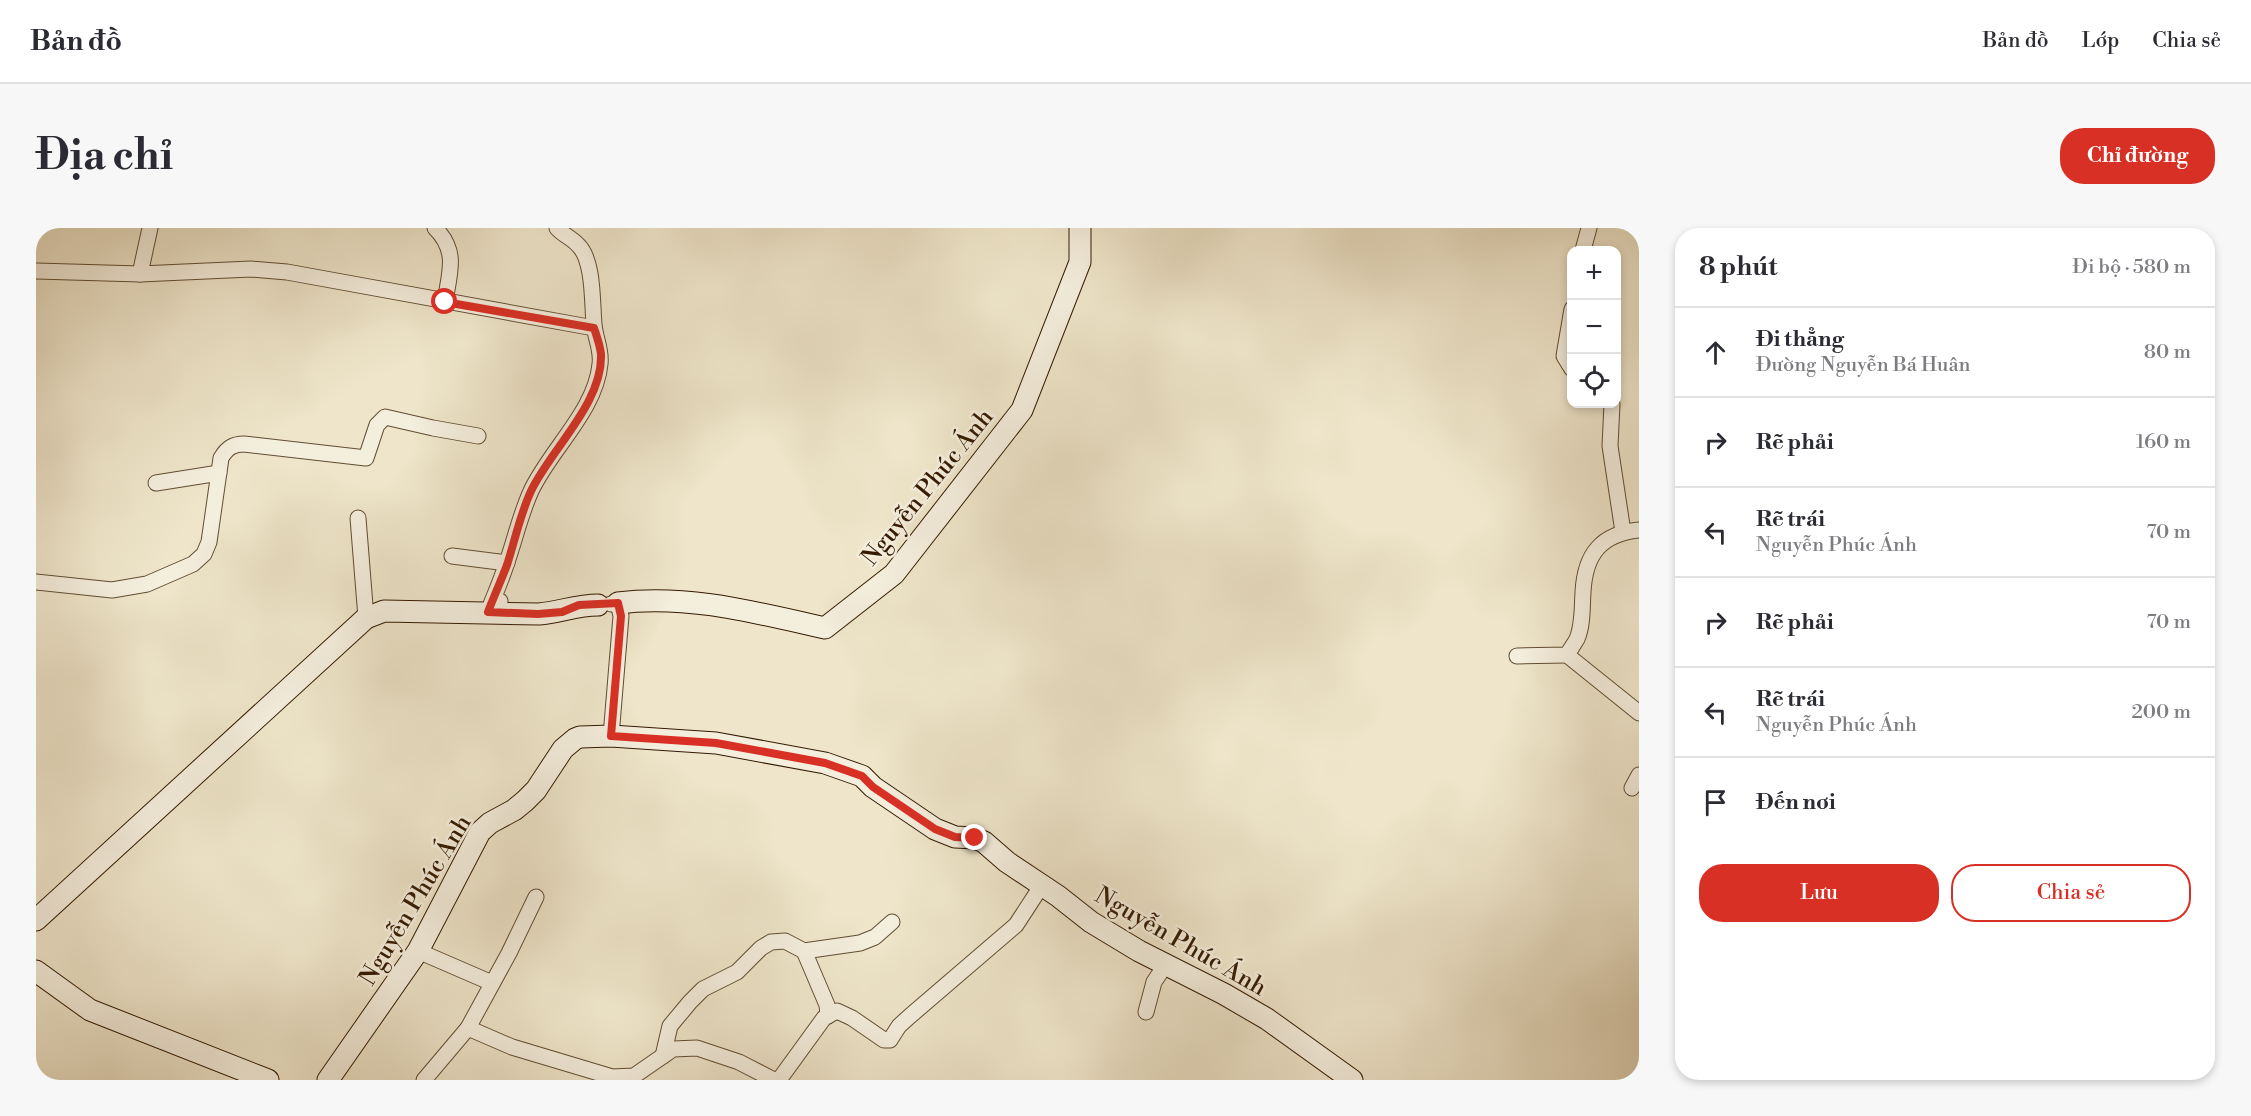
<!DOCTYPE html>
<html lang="vi">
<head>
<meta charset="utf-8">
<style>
	:root { --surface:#fff; --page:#f7f7f7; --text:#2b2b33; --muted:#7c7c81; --line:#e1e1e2; --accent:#d93025 }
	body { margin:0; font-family:"Libre Bodoni",serif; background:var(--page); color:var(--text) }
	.controls { position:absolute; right:18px; top:18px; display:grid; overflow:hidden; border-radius:12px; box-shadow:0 3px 9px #0003 }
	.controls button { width:54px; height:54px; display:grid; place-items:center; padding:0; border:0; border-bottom:2px solid var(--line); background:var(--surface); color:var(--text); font:30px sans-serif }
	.stop { position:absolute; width:18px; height:18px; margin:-14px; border:4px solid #d93025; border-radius:50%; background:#fff }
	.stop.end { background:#d93025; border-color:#fff; box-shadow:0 2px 6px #0008 }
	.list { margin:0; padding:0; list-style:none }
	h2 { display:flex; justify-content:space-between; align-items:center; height:78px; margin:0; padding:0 24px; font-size:26px }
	h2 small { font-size:20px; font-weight:400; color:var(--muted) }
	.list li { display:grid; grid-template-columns:39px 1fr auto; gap:18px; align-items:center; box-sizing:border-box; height:90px; padding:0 24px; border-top:2px solid var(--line) }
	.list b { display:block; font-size:22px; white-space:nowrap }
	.list p { margin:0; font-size:20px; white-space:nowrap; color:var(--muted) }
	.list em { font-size:20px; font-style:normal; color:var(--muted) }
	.actions { display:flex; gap:12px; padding:18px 24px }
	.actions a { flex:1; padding:14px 0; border:2px solid var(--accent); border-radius:24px; text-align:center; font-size:21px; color:var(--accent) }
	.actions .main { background:var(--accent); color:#fff }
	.icon { flex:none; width:33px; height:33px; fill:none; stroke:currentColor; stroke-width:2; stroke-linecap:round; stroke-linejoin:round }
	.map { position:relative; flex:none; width:1603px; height:852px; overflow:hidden; border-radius:24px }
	header { display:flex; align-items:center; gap:36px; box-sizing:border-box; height:84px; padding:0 30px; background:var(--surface); border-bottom:2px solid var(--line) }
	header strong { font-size:28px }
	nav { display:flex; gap:33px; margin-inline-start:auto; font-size:21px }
	.intro { display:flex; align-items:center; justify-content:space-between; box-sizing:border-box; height:144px; padding:0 36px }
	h1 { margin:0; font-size:42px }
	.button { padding:15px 27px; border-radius:24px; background:var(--accent); color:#fff; font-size:21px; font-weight:700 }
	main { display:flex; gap:36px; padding:0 36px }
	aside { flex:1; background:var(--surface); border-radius:24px; box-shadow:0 3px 9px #0003 }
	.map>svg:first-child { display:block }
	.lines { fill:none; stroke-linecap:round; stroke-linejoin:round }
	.street-casing { stroke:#624d32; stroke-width:17 }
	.secondary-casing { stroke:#341a00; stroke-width:23 }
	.street { stroke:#f4eedd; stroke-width:15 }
	.secondary { stroke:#f4eedd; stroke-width:21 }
	.route { stroke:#d93025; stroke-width:8 }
	.labels { text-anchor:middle; stroke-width:5; stroke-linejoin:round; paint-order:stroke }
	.street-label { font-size:24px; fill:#341a00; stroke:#f4eedd }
</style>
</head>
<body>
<header>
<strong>Bản đồ</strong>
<nav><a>Bản đồ</a><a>Lớp</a><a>Chia sẻ</a></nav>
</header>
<div class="intro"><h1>Địa chỉ</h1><a class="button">Chỉ đường</a></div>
<main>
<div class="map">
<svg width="1603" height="852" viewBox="0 0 1603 852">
	<rect width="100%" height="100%" fill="#eee5ca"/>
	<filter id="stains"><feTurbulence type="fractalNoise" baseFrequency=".00333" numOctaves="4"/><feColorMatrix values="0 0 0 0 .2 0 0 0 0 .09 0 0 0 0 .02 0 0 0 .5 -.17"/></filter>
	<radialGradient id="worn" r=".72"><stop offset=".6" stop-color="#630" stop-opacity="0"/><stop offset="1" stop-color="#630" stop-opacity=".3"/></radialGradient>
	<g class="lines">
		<defs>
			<g id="street">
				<path d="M 399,0 C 423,24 413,45 409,74"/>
				<path d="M 1547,22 L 1553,0"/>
				<path d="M 0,43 L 104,46 L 215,41 L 251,44 L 558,100"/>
				<path d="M 104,46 L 114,0"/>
				<path d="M 1536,81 L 1528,128 L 1536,141"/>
				<path d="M 1576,176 L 1574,218 L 1587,304"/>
				<path d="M 120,255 L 183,245"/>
				<path d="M 322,290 L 330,390"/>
				<path d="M 416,328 L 471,335"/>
				<path d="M 0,354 L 76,362 L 111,356 L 157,336 L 168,326 L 173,314 L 185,230 C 191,220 197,216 208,216 L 330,230 L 341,197 L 349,189 L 397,200 L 442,208"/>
				<path d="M 452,384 C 458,382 462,379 464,373 L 452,384 C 458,368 465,353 470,337 C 479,312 484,287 495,263 C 514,222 560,182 564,136 C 566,122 559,110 558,96 C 556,75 558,32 542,17 C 536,10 527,7 521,0"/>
				<path d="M 1531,427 L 1603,485"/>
				<path d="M 1481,428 L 1531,427 C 1534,422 1538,416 1541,411 C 1547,397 1546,379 1547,364 C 1549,326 1565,306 1603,302"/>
				<path d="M 575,508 L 585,388 L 582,375 L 575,376"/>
				<path d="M 1596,560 L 1603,547"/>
				<path d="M 382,723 L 456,755"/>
				<path d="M 768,723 L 791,777 L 792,788"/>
				<path d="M 1110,784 L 1118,754 L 1130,736"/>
				<path d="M 432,800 L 476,819 L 576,849 L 598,848 L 637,821 L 661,820 L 703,834 L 738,852"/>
				<path d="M 627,828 L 634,798 L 654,774 L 667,761 L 701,744 L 725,720 L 735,714 L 749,713 L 768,723 L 824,715 L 839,709 L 856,694"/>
				<path d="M 388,852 L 432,800 L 473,725 L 500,669"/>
				<path d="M 743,852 L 788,790 L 801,783 L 816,790 L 848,812 L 854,812 L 863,798 L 874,788 L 980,697 L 1006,657"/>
			</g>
			<g id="secondary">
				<path d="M 582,375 C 652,366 721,385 789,400 L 858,346 L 986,182 L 1044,34 L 1044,0"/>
				<path d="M 0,692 L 330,390 L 348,383 L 503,386 C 524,384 541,377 562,377"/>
				<path d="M 0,743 L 54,782 L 232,852"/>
				<path d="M 292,852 L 382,723 L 444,604 L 454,595 L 478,582 L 489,573 L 500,562 L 527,521 L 539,511 L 544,509 L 575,508 L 680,515 L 789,535 L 826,548 L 837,559 L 899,601 L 919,609 L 939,610 L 948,614 L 971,634 L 1022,668 L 1055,694 L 1103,723 L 1188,766 L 1231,791 L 1316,852"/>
			</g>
		</defs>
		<!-- street casing -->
		<use href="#street" class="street-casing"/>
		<!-- secondary casing -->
		<use href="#secondary" class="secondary-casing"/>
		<!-- street -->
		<use href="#street" class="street"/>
		<!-- secondary -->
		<use href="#secondary" class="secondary"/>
	</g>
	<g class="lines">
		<!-- route -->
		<path class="route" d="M 409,74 L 558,100 C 561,109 564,117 565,126 C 567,175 515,221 495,263 C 484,287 479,312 471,337 C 465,353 458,368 452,384 L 502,386 L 526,384 L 543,377 L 582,375 L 585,388 L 575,508 L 680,515 L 789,535 L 826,548 L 837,559 L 899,601 L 919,609 L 939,610"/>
	</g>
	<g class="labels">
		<!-- street labels -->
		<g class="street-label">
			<text transform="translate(891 259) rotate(-51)" y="8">Nguyễn Phúc Ánh</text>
			<text transform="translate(379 672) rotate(-59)" y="8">Nguyễn Phúc Ánh</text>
			<text transform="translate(1145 713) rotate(30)" y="8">Nguyễn Phúc Ánh</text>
		</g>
	</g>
	<rect width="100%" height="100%" filter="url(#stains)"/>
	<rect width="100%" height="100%" fill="url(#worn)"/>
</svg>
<div class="controls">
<button>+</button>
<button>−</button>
<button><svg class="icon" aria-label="locate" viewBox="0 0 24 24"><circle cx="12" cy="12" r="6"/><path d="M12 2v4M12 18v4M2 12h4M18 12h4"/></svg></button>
</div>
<div class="stop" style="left:409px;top:74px"></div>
<div class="stop end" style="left:939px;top:610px"></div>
</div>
<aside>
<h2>8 phút<small>Đi bộ · 580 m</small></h2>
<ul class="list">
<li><svg class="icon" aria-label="ahead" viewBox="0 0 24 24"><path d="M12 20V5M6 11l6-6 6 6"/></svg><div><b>Đi thẳng</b><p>Đường Nguyễn Bá Huân</p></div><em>80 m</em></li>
<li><svg class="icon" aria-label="right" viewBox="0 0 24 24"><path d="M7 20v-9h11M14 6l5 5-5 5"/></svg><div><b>Rẽ phải</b></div><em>160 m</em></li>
<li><svg class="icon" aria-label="left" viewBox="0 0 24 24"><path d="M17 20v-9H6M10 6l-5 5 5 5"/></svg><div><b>Rẽ trái</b><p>Nguyễn Phúc Ánh</p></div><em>70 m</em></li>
<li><svg class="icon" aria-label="right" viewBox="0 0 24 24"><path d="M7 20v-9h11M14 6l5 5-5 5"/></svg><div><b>Rẽ phải</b></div><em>70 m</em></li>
<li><svg class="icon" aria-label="left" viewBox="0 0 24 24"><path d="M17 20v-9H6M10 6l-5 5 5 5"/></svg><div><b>Rẽ trái</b><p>Nguyễn Phúc Ánh</p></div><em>200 m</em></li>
<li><svg class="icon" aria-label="arrive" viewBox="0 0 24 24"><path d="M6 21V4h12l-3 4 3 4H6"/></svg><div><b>Đến nơi</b></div></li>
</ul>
<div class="actions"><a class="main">Lưu</a><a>Chia sẻ</a></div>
</aside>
</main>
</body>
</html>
